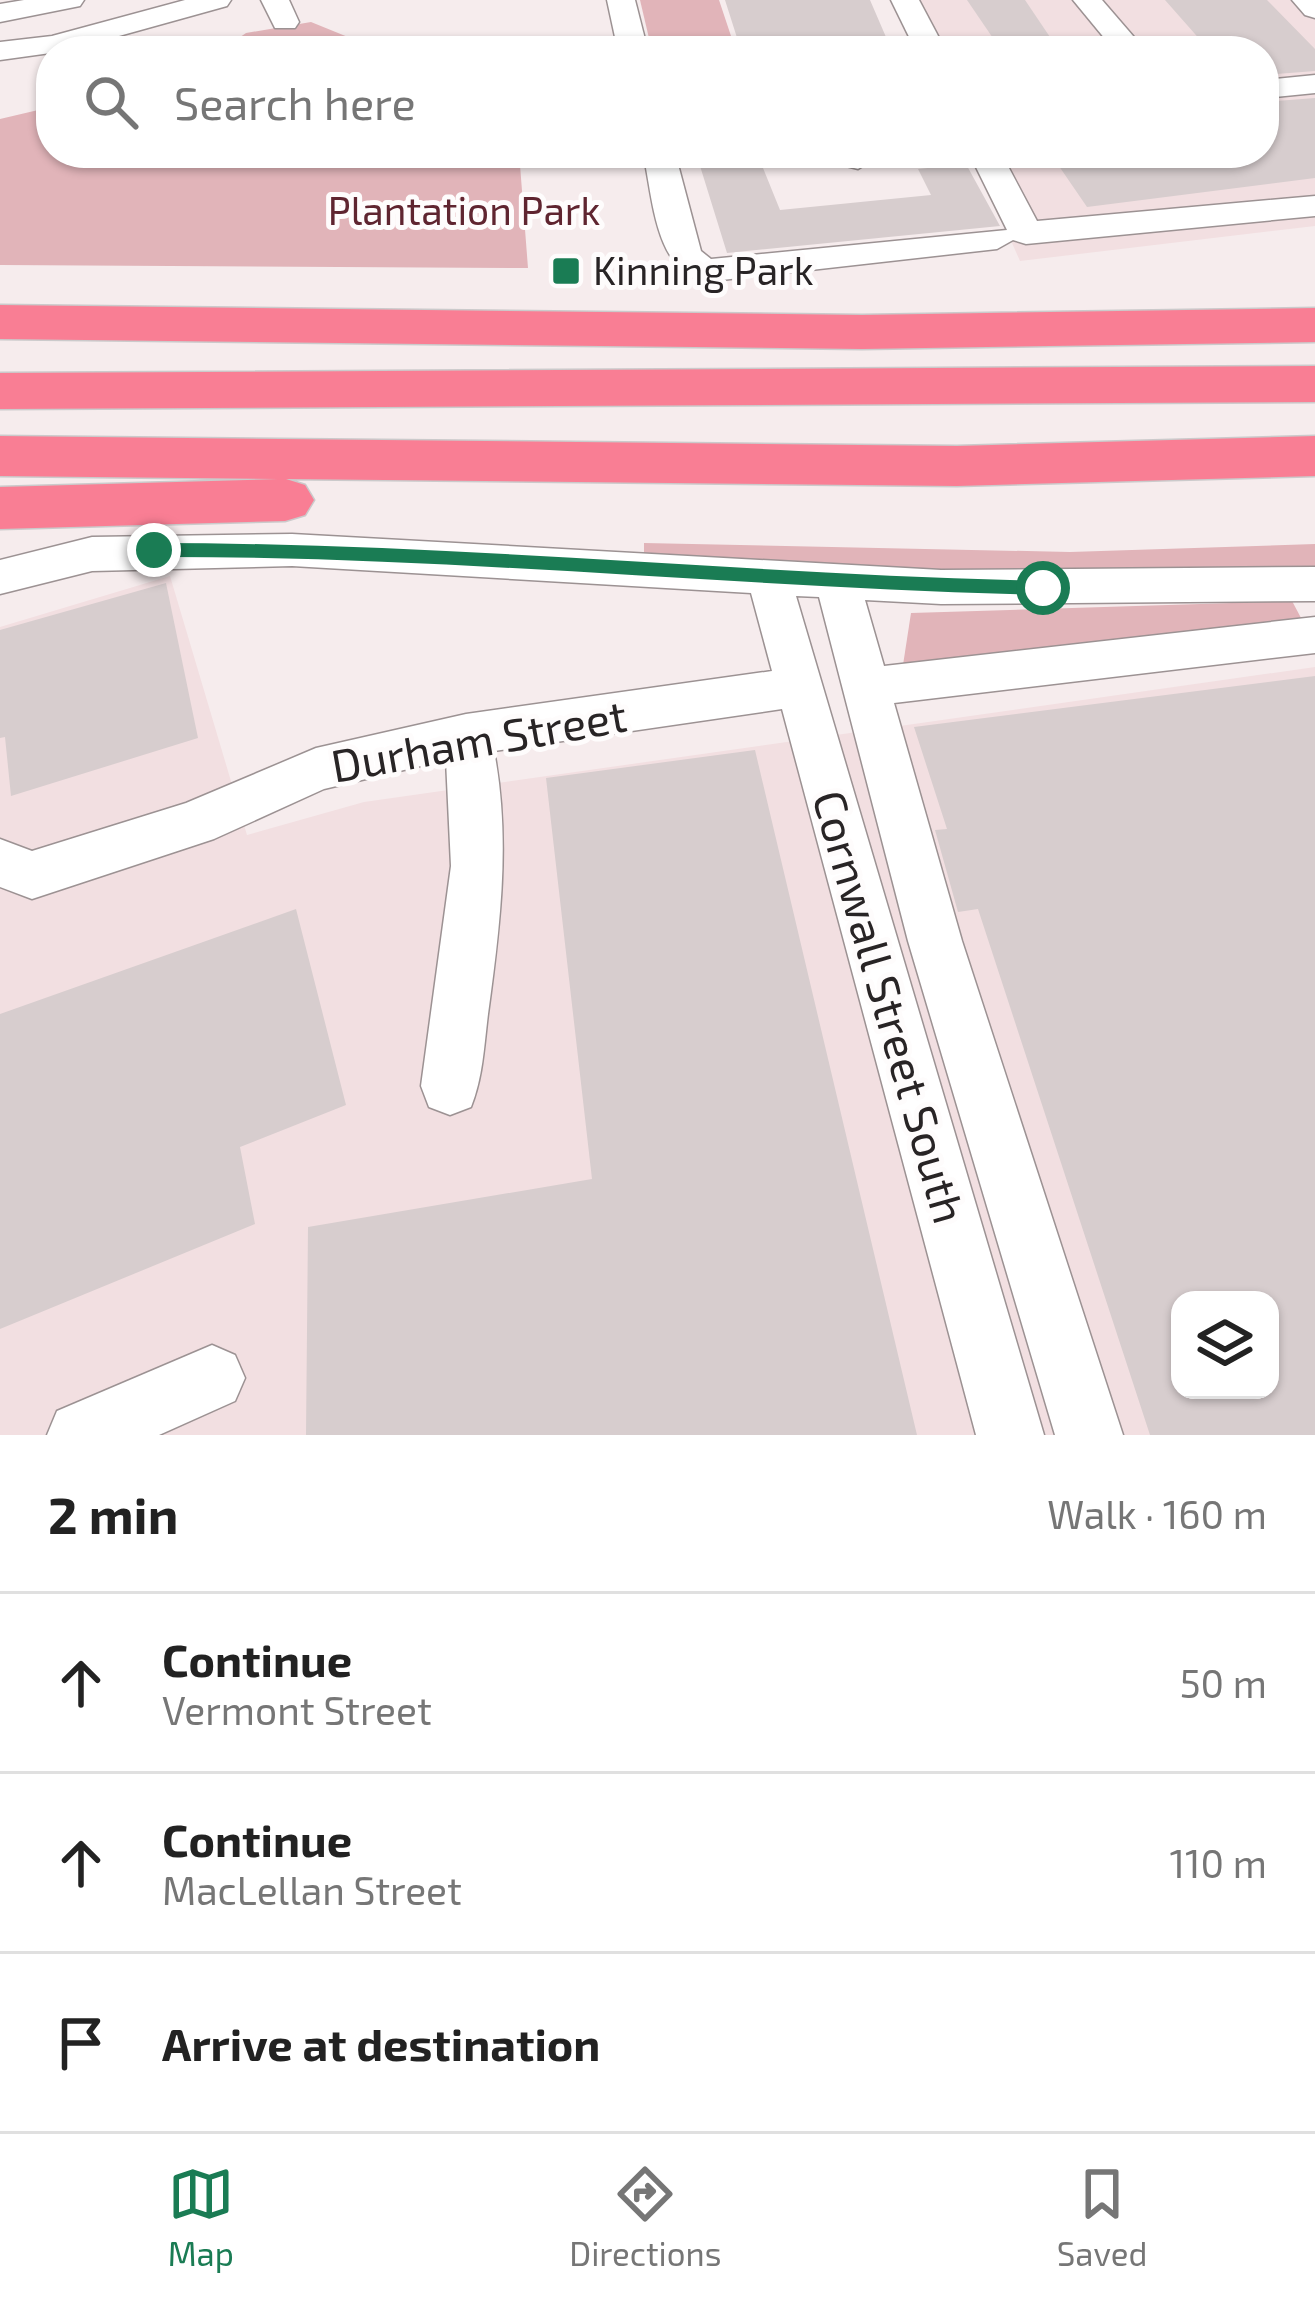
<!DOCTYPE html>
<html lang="en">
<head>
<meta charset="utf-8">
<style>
	:root { --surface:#fff; --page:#f2f2f2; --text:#222; --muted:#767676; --line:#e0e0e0; --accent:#1a7c54 }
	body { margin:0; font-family:"Exo 2",sans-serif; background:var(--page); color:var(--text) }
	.controls { position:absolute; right:36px; bottom:36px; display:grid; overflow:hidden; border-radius:24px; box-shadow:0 3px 9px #0004 }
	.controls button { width:108px; height:108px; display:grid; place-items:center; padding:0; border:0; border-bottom:3px solid var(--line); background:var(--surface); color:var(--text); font:60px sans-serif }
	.stop { position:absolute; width:36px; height:36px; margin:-27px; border:9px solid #1a7c54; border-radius:50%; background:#fff }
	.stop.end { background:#1a7c54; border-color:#fff; box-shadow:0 3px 12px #0008 }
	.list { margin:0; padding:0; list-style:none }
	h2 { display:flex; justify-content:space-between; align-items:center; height:156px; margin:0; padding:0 48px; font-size:51px }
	h2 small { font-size:39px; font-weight:400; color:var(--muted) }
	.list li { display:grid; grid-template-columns:78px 1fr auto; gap:36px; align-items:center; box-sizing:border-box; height:180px; padding:0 48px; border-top:3px solid var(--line) }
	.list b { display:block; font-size:45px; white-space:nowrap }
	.list p { margin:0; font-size:39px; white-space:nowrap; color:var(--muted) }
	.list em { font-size:39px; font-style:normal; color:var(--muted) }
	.icon { flex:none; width:66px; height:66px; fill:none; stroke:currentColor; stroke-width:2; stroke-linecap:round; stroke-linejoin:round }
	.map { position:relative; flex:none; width:1315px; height:1435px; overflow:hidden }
	.search { position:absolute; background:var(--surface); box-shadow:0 3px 9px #0004; left:36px; right:36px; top:36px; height:132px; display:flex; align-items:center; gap:30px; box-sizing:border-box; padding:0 42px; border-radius:48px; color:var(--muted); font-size:45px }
	.sheet { height:696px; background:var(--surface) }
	nav { display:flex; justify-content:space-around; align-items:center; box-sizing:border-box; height:168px; border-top:3px solid var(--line); background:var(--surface); font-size:33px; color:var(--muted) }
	nav a { display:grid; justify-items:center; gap:6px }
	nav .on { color:var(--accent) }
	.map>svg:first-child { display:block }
	.built { fill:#f2dfe1; fill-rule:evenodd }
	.green { fill:#e1b4b9 }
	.building { fill:#d7cdce; fill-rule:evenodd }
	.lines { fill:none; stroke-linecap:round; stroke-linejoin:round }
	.minor-casing { stroke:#9c9293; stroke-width:3 }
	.highway-casing { stroke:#cbcacb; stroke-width:3 }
	.minor { fill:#fff; fill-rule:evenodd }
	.highway { fill:#f97e94; fill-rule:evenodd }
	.route { fill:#1a7c54 }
	.poi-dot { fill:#1a7c54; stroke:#fefcfc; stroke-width:4.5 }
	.labels { text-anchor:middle; stroke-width:10; stroke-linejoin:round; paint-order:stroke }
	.far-park-label { font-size:39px; fill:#5f2530; stroke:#fefcfc }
	.far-poi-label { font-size:39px; fill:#282425; stroke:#fefcfc; text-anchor:start }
	.street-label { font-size:45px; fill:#282425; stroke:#fefcfc }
</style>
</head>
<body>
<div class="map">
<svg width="1315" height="1435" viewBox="0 0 1315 1435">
	<rect width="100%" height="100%" fill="#f6eced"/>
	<!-- built -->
	<g class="built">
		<path d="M 908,0 L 1315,0 L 1315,226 L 1020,261 L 972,153 L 1264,153 L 1264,51 L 929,51 Z"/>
		<path d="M 170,576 L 247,835 L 364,802 L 1315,667 L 1315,1435 L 0,1435 L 0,627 ZM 1180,1300 L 1270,1300 L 1270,1390 L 1180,1390 Z"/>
	</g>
	<!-- green -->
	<g class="green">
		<path d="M 640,0 L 719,0 L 736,51 L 652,51 Z"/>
		<path d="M 311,22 L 375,48 L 588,38 L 591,51 L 220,51 L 246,33 Z"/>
		<path d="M 51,107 L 51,153 L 622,153 L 623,157 L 520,165 L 528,268 L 0,265 L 0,119 Z"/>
		<path d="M 644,543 L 1070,552 L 1315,544 L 1315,567 L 1039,574 L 644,558 Z"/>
		<path d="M 1292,601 L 1308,631 L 903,665 L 911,613 Z"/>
	</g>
	<!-- building -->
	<g class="building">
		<path d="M 725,0 L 870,0 L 892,51 L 821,51 L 817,39 L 739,44 Z"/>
		<path d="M 967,0 L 1025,0 L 1054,43 L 999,47 Z"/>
		<path d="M 1165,0 L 1267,0 L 1315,49 L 1315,71 L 1264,75 L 1264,51 L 1210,51 Z"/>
		<path d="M 1315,98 L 1315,178 L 1087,207 L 1050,153 L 1264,153 L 1264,102 Z"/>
		<path d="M 696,153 L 757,153 L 780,210 L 931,195 L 918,169 L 966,164 L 1000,226 L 727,253 Z"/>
		<path d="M 166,583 L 198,738 L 11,796 L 5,737 L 0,738 L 0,630 Z"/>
		<path d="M 1315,676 L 1315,1435 L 1150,1435 L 978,909 L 958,912 L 935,830 L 947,829 L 914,727 ZM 1180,1300 L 1270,1300 L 1270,1390 L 1180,1390 Z"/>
		<path d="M 755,750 L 917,1435 L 306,1435 L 308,1227 L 592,1179 L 546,778 Z"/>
		<path d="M 296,909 L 346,1105 L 240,1147 L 255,1224 L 0,1329 L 0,1014 Z"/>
	</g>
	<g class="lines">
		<defs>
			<g id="minor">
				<path d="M 24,0 L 84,0 L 80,6 L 0,22 L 0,4 Z"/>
				<path d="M 185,0 L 231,0 L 227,6 L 65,51 L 0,60 L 0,42 L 52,36 Z"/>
				<path d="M 261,0 L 289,0 L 299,22 L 295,28 L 275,28 Z"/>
				<path d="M 607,0 L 635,0 L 648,51 L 618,51 Z"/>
				<path d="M 891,0 L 919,0 L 946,51 L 916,51 Z"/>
				<path d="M 1073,0 L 1102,0 L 1146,51 L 1115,51 Z"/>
				<path d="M 1292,0 L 1315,0 L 1315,18 L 1305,15 Z"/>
				<path d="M 1315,75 L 1315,93 L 1264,98 L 1264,80 Z"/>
				<path d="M 643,153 L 675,153 L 701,251 L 711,259 L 1007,230 L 969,153 L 1001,153 L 1037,221 L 1315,196 L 1315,216 L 1026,244 L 1013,240 L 997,249 L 704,282 C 654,269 653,196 643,153 Z"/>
				<path d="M 839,153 L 871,153 L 874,159 L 858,169 L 846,166 Z"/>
				<path d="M 292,534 L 941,570 L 1315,567 L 1315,601 L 941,604 L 865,600 L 884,666 L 1315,617 L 1315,653 L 894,703 L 962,941 L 1123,1435 L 1055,1435 L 908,941 L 819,597 L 796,596 L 1044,1435 L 976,1435 L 782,709 L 494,751 C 511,839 500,927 488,1014 C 484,1046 483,1077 471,1107 L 450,1115 L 429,1107 L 421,1086 L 451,866 L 446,760 L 324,789 L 214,839 L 32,899 L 0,887 L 0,839 L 32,851 L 186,803 L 316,748 L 466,714 L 772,671 L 751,593 L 292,566 L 92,571 L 0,594 L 0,560 L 92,537 Z"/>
				<path d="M 212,1345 L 235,1355 L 245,1378 L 235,1401 L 159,1435 L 47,1435 L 57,1411 Z"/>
			</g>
			<g id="highway">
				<path d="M 0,305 L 862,315 L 1315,308 L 1315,342 L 862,349 L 0,339 Z"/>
				<path d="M 1315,366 L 1315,402 L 0,409 L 0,373 Z"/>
				<path d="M 0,436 L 957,446 L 1315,436 L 1315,476 L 957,486 L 286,479 L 305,485 L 314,500 L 305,515 L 285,521 L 0,529 L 0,487 L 278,479 L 0,476 Z"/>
			</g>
		</defs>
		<!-- minor casing -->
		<use href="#minor" class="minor-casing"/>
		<!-- highway casing -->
		<use href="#highway" class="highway-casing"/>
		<!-- minor -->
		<use href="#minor" class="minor"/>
		<!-- highway -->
		<use href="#highway" class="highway"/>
	</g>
	<!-- route -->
	<path class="route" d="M 154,543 C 451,543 747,574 1043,581 L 1052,588 L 1043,595 C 747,588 451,556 154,557 L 146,550 Z"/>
	<!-- markers -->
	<rect class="poi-dot" x="551" y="256" width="30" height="30" rx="6"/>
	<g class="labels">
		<!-- far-park labels -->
		<g class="far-park-label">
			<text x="464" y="225">Plantation Park</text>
		</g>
		<!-- far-poi labels -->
		<g class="far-poi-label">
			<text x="593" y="285">Kinning Park</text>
		</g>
		<!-- street labels -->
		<g class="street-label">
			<text transform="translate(479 741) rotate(-10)" y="16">Durham Street</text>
			<text transform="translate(889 1007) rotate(74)" y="16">Cornwall Street South</text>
		</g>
	</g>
</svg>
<div class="controls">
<button><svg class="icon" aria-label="layers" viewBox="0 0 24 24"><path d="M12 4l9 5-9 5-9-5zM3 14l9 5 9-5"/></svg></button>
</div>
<div class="stop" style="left:1043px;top:588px"></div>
<div class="stop end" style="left:154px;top:550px"></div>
<div class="search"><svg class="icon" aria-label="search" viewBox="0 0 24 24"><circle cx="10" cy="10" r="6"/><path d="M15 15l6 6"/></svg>Search here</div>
</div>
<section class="sheet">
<h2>2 min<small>Walk · 160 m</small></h2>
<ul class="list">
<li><svg class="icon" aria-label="ahead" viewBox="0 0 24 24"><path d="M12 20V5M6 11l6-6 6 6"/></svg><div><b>Continue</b><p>Vermont Street</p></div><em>50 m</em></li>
<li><svg class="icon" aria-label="ahead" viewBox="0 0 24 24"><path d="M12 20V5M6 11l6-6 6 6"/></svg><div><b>Continue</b><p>MacLellan Street</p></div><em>110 m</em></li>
<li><svg class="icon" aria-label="arrive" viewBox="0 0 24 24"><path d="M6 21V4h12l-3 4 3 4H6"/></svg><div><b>Arrive at destination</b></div></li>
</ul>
</section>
<nav>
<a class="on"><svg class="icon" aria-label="map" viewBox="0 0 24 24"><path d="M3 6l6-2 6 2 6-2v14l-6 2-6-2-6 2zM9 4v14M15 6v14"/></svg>Map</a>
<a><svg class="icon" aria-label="directions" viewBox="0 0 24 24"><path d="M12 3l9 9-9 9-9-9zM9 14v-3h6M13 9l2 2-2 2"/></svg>Directions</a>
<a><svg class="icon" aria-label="saved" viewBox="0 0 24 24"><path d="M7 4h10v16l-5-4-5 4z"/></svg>Saved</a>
</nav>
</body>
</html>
